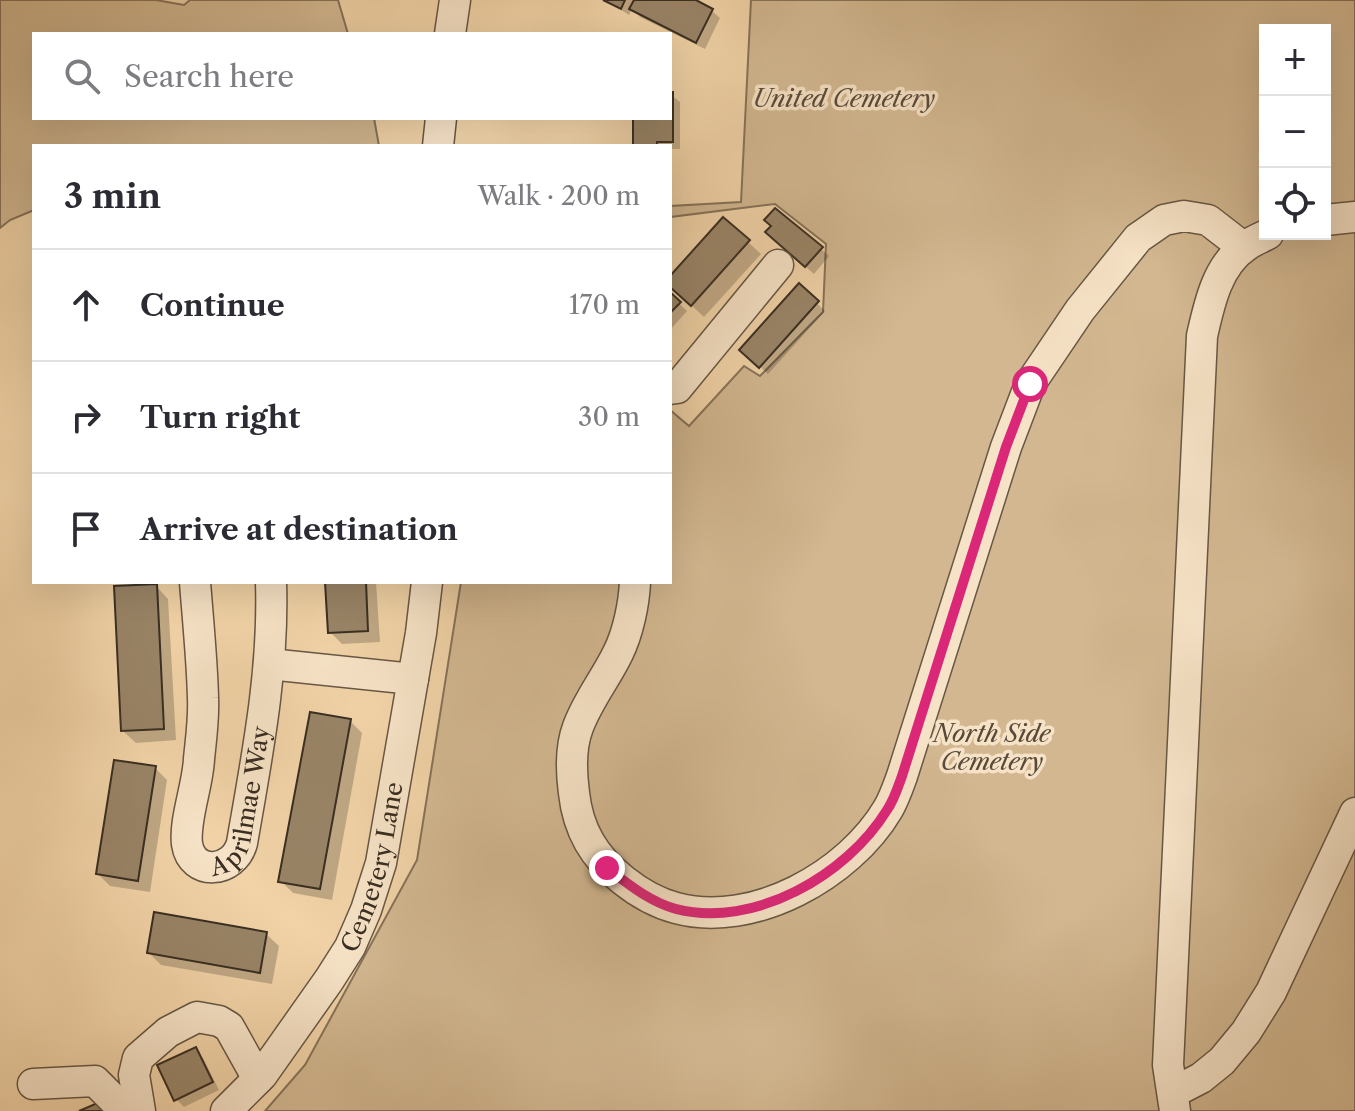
<!DOCTYPE html>
<html lang="en">
<head>
<meta charset="utf-8">
<style>
	:root { --surface:#fff; --page:#f7f7f7; --text:#2b2b33; --muted:#7c7c81; --line:#e1e1e2 }
	body { margin:0; font-family:"Libre Caslon Text",serif; background:var(--page); color:var(--text) }
	.controls { position:absolute; right:24px; top:24px; display:grid; overflow:hidden; border-radius:0px; box-shadow:0 8px 32px #0002 }
	.controls button { width:72px; height:72px; display:grid; place-items:center; padding:0; border:0; border-bottom:2px solid var(--line); background:var(--surface); color:var(--text); font:40px sans-serif }
	.stop { position:absolute; width:24px; height:24px; margin:-18px; border:6px solid #db2777; border-radius:50%; background:#fff }
	.stop.end { background:#db2777; border-color:#fff; box-shadow:0 2px 8px #0008 }
	.list { margin:0; padding:0; list-style:none }
	h2 { display:flex; justify-content:space-between; align-items:center; height:104px; margin:0; padding:0 32px; font-size:34px }
	h2 small { font-size:26px; font-weight:400; color:var(--muted) }
	.list li { display:grid; grid-template-columns:52px 1fr auto; gap:24px; align-items:center; box-sizing:border-box; height:112px; padding:0 32px; border-top:2px solid var(--line) }
	.list b { display:block; font-size:30px; white-space:nowrap }
	.list em { font-size:26px; font-style:normal; color:var(--muted) }
	.icon { flex:none; width:44px; height:44px; fill:none; stroke:currentColor; stroke-width:2; stroke-linecap:round; stroke-linejoin:round }
	.map { position:relative; flex:none; width:1355px; height:1111px; overflow:hidden }
	.search { position:absolute; background:var(--surface); box-shadow:0 8px 32px #0002; left:32px; top:32px; width:640px; height:88px; display:flex; align-items:center; gap:20px; box-sizing:border-box; padding:0 28px; border-radius:0px; color:var(--muted); font-size:30px }
	.panel { position:absolute; background:var(--surface); box-shadow:0 8px 32px #0002; left:32px; top:144px; width:640px; height:440px; border-radius:0px }
	.map>svg:first-child { display:block }
	.green { fill:#d2b790; stroke:#867259; stroke-width:2; fill-rule:evenodd }
	.shadow { fill:#0003 }
	.building { fill:#998467; stroke:#392e22; stroke-width:2 }
	.lines { fill:none; stroke-linecap:round; stroke-linejoin:round }
	.minor-casing { stroke:#675743; stroke-width:33 }
	.minor { stroke:#f6e2c6; stroke-width:30 }
	.route { stroke:#db2777; stroke-width:10 }
	.labels { text-anchor:middle; stroke-width:7; stroke-linejoin:round; paint-order:stroke }
	.park-label { font-size:24px; font-style:italic; fill:#584938; stroke:#f6e2c6 }
	.street-label { font-size:24px; fill:#392e22; stroke:#f6e2c6 }
</style>
</head>
<body>
<div class="map">
<svg width="1355" height="1111" viewBox="0 0 1355 1111">
	<rect width="100%" height="100%" fill="#f1d3a7"/>
	<filter id="stains"><feTurbulence type="fractalNoise" baseFrequency=".0025" numOctaves="4"/><feColorMatrix values="0 0 0 0 .2 0 0 0 0 .09 0 0 0 0 .02 0 0 0 .5 -.17"/></filter>
	<radialGradient id="worn" r=".72"><stop offset=".6" stop-color="#630" stop-opacity="0"/><stop offset="1" stop-color="#630" stop-opacity=".3"/></radialGradient>
	<!-- green -->
	<g class="green">
		<path d="M 0,0 L 156,0 L 184,5 L 190,0 L 338,0 L 348,34 L 34,34 L 34,118 L 374,118 L 379,146 L 34,146 L 34,210 L 10,220 L 0,228 Z"/>
		<path d="M 751,0 L 1355,0 L 1355,1111 L 265,1111 L 305,1065 L 417,860 L 461,582 L 670,582 L 670,410 L 689,426 L 744,366 L 760,376 L 823,312 L 826,244 L 775,204 L 670,217 L 670,206 L 741,202 ZM 1265,30 L 1325,30 L 1325,234 L 1265,234 Z"/>
	</g>
	<!-- shadow -->
	<g class="shadow">
		<path d="M 605,0 L 691,0 L 712,11 L 720,18 L 705,49 L 640,17 L 632,9 L 629,15 Z"/>
		<path d="M 670,94 L 680,102 L 680,149 L 670,149 L 670,146 L 635,146 L 635,118 L 670,118 Z"/>
		<path d="M 723,219 L 761,254 L 704,317 L 670,285 L 670,279 Z"/>
		<path d="M 776,240 L 821,249 L 829,256 L 814,274 Z"/>
		<path d="M 799,286 L 825,311 L 768,374 L 742,350 Z"/>
		<path d="M 670,295 L 687,311 L 670,330 Z"/>
		<path d="M 327,582 L 376,582 L 380,642 L 342,644 L 330,632 Z"/>
		<path d="M 156,586 L 168,599 L 176,740 L 136,743 L 123,731 Z"/>
		<path d="M 350,721 L 362,733 L 332,900 L 293,893 L 281,881 Z"/>
		<path d="M 155,768 L 167,780 L 150,892 L 110,886 L 98,874 Z"/>
		<path d="M 266,934 L 279,946 L 272,984 L 161,965 L 149,953 Z"/>
		<path d="M 195,1050 L 203,1058 L 219,1090 L 184,1107 L 176,1099 Z"/>
	</g>
	<!-- building -->
	<g class="building">
		<path d="M 603,0 L 625,0 L 621,9 Z"/>
		<path d="M 634,0 L 696,0 L 713,9 L 696,43 L 629,9 Z"/>
		<path d="M 670,92 L 673,92 L 673,142 L 657,142 L 657,146 L 633,146 L 633,118 L 670,118 Z"/>
		<path d="M 775,208 L 823,247 L 805,267 L 765,232 L 771,226 L 764,220 Z"/>
		<path d="M 723,217 L 750,240 L 691,306 L 670,287 L 670,276 Z"/>
		<path d="M 799,283 L 819,301 L 759,368 L 739,350 Z"/>
		<path d="M 670,292 L 681,302 L 670,313 Z"/>
		<path d="M 325,582 L 366,582 L 368,631 L 328,633 Z"/>
		<path d="M 157,584 L 164,729 L 121,731 L 114,586 Z"/>
		<path d="M 310,712 L 351,719 L 320,889 L 278,882 Z"/>
		<path d="M 114,760 L 156,766 L 138,881 L 96,874 Z"/>
		<path d="M 154,912 L 267,932 L 260,973 L 147,953 Z"/>
		<path d="M 196,1047 L 213,1082 L 174,1101 L 157,1065 Z"/>
		<path d="M 107,1099 L 113,1111 L 79,1111 Z"/>
	</g>
	<g class="lines">
		<defs>
			<g id="minor">
				<path d="M 450,34 L 455,0"/>
				<path d="M 438,146 L 441,118"/>
				<path d="M 1325,220 L 1355,217"/>
				<path d="M 670,389 L 677,388 L 778,265"/>
				<path id="s1" d="M 195,582 C 198,621 202,659 203,698 C 204,718 201,739 199,759 C 198,785 184,820 187,844 C 192,877 234,873 242,843 C 257,756 274,671 271,582"/>
				<path d="M 635,582 C 634,604 628,633 618,653 C 606,678 588,700 578,727 C 570,748 571,771 574,793 C 578,830 594,857 623,880 C 638,892 657,903 676,908 C 753,929 849,875 888,809 C 894,799 898,787 902,776 L 1006,447 L 1030,384 L 1080,310 L 1138,238 L 1164,220 L 1184,216 L 1208,220 L 1243,247"/>
				<path d="M 269,664 L 413,679"/>
				<path d="M 33,1084 L 95,1081 L 125,1111"/>
				<path d="M 1174,1092 L 1201,1078 L 1222,1061 L 1246,1032 L 1271,992 L 1355,813"/>
				<path d="M 140,1111 L 134,1075 L 138,1058 L 168,1032 L 197,1017 L 219,1021 L 229,1027 L 258,1079"/>
				<path id="s2" d="M 226,1111 L 262,1075 L 329,980 L 350,947 L 366,910 L 381,863 L 421,633 L 427,582"/>
				<path d="M 1175,1111 L 1168,1065 L 1202,336 C 1209,305 1217,265 1246,246 C 1252,241 1261,238 1268,234"/>
			</g>
		</defs>
		<!-- minor casing -->
		<use href="#minor" class="minor-casing"/>
		<!-- minor -->
		<use href="#minor" class="minor"/>
	</g>
	<g class="lines">
		<!-- route -->
		<path class="route" d="M 607,868 C 628,884 650,902 676,909 C 754,929 847,875 887,810 C 894,800 898,787 902,776 L 1006,447 L 1030,384"/>
	</g>
	<g class="labels">
		<!-- park labels -->
		<g class="park-label">
			<text x="844" y="107">United Cemetery</text>
			<text x="992" y="742">North Side<tspan x="992" dy="28">Cemetery</tspan></text>
		</g>
		<!-- street labels -->
		<g class="street-label">
			<text dy="8" stroke="none"><textPath href="#s1" startOffset="380">Aprilmae Way</textPath></text>
			<text dy="8" stroke="none"><textPath href="#s2" startOffset="290">Cemetery Lane</textPath></text>
		</g>
	</g>
	<rect width="100%" height="100%" filter="url(#stains)"/>
	<rect width="100%" height="100%" fill="url(#worn)"/>
</svg>
<div class="controls">
<button>+</button>
<button>−</button>
<button><svg class="icon" aria-label="locate" viewBox="0 0 24 24"><circle cx="12" cy="12" r="6"/><path d="M12 2v4M12 18v4M2 12h4M18 12h4"/></svg></button>
</div>
<div class="stop" style="left:1030px;top:384px"></div>
<div class="stop end" style="left:607px;top:868px"></div>
<div class="search"><svg class="icon" aria-label="search" viewBox="0 0 24 24"><circle cx="10" cy="10" r="6"/><path d="M15 15l6 6"/></svg>Search here</div>
<section class="panel">
<h2>3 min<small>Walk · 200 m</small></h2>
<ul class="list">
<li><svg class="icon" aria-label="ahead" viewBox="0 0 24 24"><path d="M12 20V5M6 11l6-6 6 6"/></svg><div><b>Continue</b></div><em>170 m</em></li>
<li><svg class="icon" aria-label="right" viewBox="0 0 24 24"><path d="M7 20v-9h11M14 6l5 5-5 5"/></svg><div><b>Turn right</b></div><em>30 m</em></li>
<li><svg class="icon" aria-label="arrive" viewBox="0 0 24 24"><path d="M6 21V4h12l-3 4 3 4H6"/></svg><div><b>Arrive at destination</b></div></li>
</ul>
</section>
</div>
</body>
</html>
